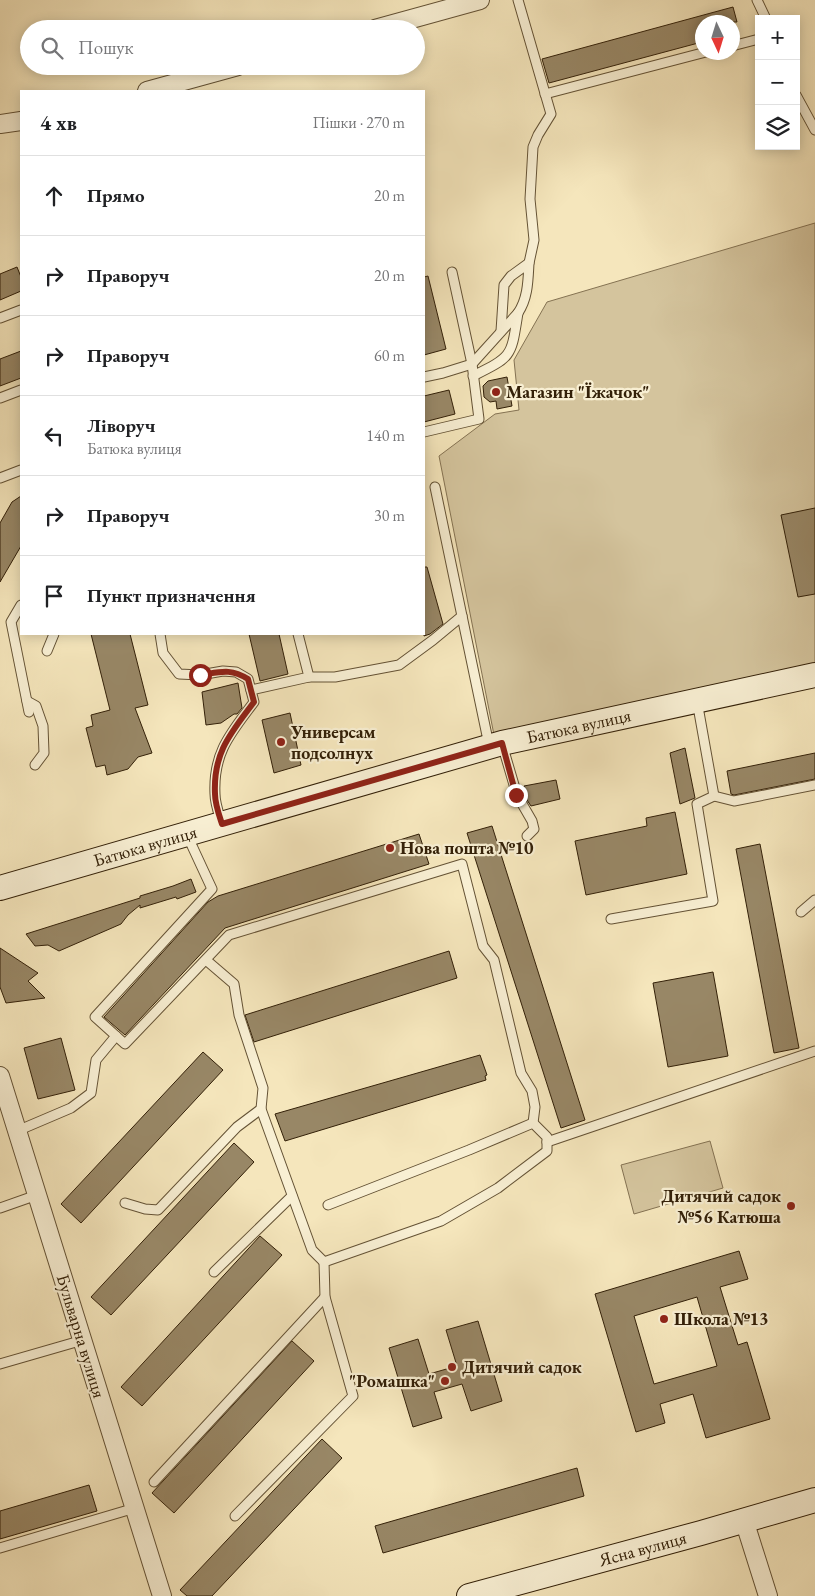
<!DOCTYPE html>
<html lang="uk">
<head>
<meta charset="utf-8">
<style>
	:root { --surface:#fff; --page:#f2f2f2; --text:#202124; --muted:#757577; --line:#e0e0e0 }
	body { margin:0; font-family:"EB Garamond",serif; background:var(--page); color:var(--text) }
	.controls { position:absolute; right:15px; top:15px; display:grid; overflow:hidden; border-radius:0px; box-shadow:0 2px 12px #0003 }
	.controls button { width:45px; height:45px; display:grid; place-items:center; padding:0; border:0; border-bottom:1px solid var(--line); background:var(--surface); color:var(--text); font:25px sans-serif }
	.compass { position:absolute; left:695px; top:15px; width:45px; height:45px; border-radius:50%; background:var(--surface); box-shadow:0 2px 12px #0003; rotate:176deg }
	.stop { position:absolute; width:15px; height:15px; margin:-11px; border:4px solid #8f2418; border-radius:50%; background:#fff }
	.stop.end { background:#8f2418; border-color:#fff; box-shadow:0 1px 5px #0008 }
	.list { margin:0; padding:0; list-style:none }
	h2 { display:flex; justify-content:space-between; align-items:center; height:65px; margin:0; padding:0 20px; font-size:21px }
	h2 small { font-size:16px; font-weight:400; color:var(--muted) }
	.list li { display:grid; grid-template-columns:32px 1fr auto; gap:15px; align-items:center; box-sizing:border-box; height:80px; padding:0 20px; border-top:1px solid var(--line) }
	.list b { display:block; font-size:19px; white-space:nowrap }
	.list p { margin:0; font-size:16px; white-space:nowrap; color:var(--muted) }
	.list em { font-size:16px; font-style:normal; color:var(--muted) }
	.icon { flex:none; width:28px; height:28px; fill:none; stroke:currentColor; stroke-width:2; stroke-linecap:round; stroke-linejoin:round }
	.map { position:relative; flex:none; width:815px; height:1596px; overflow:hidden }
	.search { position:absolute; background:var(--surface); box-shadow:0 2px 12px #0003; left:20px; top:20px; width:405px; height:55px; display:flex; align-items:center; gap:12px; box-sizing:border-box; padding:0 18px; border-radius:28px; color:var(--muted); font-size:19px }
	.panel { position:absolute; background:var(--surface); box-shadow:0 2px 12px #0003; left:20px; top:90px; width:405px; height:545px; border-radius:0px }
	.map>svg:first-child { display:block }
	.green { fill:#d4c49d; stroke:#847252 }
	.building { fill:#988766; stroke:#332008; fill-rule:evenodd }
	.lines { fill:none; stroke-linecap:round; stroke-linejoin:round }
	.lane-casing { stroke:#645235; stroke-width:11 }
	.street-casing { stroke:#645235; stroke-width:20 }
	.secondary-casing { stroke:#332008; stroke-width:26 }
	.lane { stroke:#f8efd3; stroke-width:9 }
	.street { stroke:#f8efd3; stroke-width:18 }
	.secondary { stroke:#f8efd3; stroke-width:24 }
	.route { stroke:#8f2418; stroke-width:6 }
	.poi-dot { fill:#8f2418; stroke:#f8efd3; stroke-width:2 }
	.labels { text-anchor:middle; stroke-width:4.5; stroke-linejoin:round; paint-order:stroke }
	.poi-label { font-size:18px; font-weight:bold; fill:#332008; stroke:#f8efd3; text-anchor:start }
	.street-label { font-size:18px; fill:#332008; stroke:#f8efd3 }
</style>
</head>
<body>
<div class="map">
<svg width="815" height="1596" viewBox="0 0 815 1596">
	<rect width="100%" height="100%" fill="#f5e6bc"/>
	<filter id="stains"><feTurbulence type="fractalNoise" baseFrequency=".004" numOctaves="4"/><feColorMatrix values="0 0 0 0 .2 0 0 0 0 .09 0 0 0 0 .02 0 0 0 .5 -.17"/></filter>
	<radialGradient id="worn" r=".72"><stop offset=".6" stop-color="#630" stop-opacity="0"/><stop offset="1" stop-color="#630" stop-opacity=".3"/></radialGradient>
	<!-- green -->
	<g class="green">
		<path d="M 815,223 L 815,663 L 494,735 L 439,456 L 495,414 L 519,410 L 514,360 L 547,302 Z"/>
		<path d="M 710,1141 L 723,1188 L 634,1214 L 621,1165 Z"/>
	</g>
	<!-- building -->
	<g class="building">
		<path d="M 733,7 L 737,22 L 702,22 L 702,42 L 549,83 L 542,59 Z"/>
		<path d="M 17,267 L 21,277 L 21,291 L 0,300 L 0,274 Z"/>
		<path d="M 428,276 L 446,349 L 424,355 L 424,277 Z"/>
		<path d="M 21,351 L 21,378 L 0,386 L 0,359 Z"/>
		<path d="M 507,377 L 512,406 L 497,409 L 496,401 L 490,402 L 484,397 L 483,386 L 488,381 Z"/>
		<path d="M 449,390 L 455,414 L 424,422 L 424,396 Z"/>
		<path d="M 21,496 L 21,546 L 0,582 L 0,523 L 12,502 Z"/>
		<path d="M 815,508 L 815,594 L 798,597 L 781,515 Z"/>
		<path d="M 424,567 L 427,567 L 443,624 L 430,634 L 424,636 Z"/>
		<path d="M 91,634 L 130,634 L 148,705 L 135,708 L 152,753 L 138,757 L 128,769 L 107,775 L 105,765 L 96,767 L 86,728 L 93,726 L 91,715 L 110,710 Z"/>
		<path d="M 249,634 L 279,634 L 288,674 L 260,681 Z"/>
		<path d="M 238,683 L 242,708 L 237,714 L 234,714 L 221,723 L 206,725 L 202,692 Z"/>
		<path d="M 290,713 L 301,765 L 274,773 L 262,720 Z"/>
		<path d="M 685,748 L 695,798 L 680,804 L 670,753 Z"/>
		<path d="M 815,753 L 815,779 L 734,795 L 731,794 L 727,771 Z"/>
		<path d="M 556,780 L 560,799 L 531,806 L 527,800 L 524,786 Z"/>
		<path d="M 675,812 L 687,874 L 586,895 L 575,841 L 647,826 L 646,818 Z"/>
		<path d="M 492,826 L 585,1120 L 561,1128 L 467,833 Z"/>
		<path d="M 419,834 L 429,864 L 225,928 L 125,1035 L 104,1017 L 208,902 L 218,896 Z"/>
		<path d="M 760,844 L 799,1048 L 774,1053 L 736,849 Z"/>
		<path d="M 191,879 L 196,892 L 177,899 L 176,897 L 140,908 L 140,905 L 128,915 L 121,924 L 59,951 L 48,945 L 35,946 L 26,934 L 140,898 L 140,896 L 173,886 Z"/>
		<path d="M 0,948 L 38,973 L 28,981 L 45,998 L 6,1003 L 0,987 Z"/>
		<path d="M 449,951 L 457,978 L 254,1042 L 245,1015 Z"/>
		<path d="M 713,972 L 728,1056 L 668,1067 L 653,983 Z"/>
		<path d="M 61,1038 L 75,1090 L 38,1099 L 24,1048 Z"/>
		<path d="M 203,1052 L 223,1070 L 81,1223 L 61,1204 Z"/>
		<path d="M 480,1055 L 487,1075 L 485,1076 L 486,1080 L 285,1141 L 275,1114 Z"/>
		<path d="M 234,1143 L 254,1162 L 111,1315 L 91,1297 Z"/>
		<path d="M 260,1236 L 282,1255 L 142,1406 L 121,1387 Z"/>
		<path d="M 739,1251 L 748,1279 L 720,1287 L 738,1345 L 747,1342 L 770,1419 L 706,1438 L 693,1394 L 660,1404 L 665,1423 L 636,1432 L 595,1294 ZM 697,1297 L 717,1366 L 654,1384 L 634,1316 Z"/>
		<path d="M 478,1321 L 502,1401 L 471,1411 L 462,1384 L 434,1392 L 442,1418 L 413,1427 L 389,1348 L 418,1339 L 429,1374 L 457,1366 L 446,1330 Z"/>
		<path d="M 292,1341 L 314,1361 L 174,1513 L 152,1493 Z"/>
		<path d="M 322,1439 L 342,1458 L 212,1596 L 187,1596 L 180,1590 Z"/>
		<path d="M 577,1468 L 584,1496 L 383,1553 L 375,1526 Z"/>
		<path d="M 89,1485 L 97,1511 L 0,1539 L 0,1511 Z"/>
	</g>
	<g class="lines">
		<defs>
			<g id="lane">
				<path d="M 518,0 L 551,114 L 538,135 L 533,147 L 530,199 L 534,240 L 529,263"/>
				<path d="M 757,0 L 766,19"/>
				<path d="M 732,46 L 759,39"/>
				<path d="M 545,94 L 706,52"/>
				<path d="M 796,95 L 815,130"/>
				<path d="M 0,318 L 21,310"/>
				<path d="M 501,331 L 504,285 L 511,276 L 529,263 C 528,281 528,298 518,313"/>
				<path d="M 424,377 L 443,373 L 472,364 L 518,313 C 511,357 513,356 473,376"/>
				<path d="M 0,398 L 21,390"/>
				<path d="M 424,432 L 479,419 L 472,364 L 452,272"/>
				<path d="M 0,478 L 21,470"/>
				<path d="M 435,487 L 462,616"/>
				<path d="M 21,605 L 11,622 L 29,712"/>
				<path d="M 160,634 L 163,653 L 179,674 L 200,675 L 223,671 L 236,672 L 248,679 L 254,702 C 231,733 213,752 215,794 C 215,804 219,814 222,824"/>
				<path d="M 47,651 L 54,634"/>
				<path d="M 309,677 L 335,677 L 399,665 L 433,640 L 462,616 L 489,745"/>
				<path d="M 251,690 L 309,677 L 298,634"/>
				<path d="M 27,701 L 36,706 L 43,726 L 44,753 L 35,765"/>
				<path d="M 502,744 L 517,795 L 532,821 L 534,829 L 527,836"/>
				<path d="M 714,796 L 734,801 L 815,785"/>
				<path d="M 187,835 L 212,889 L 95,1017 L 125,1044 L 229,935 L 462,864 L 483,946 L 494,960 L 521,1073 L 532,1091 L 535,1107 L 533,1123"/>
				<path d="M 801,912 L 815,900"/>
				<path d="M 611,919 L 713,901 L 697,804 L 714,796 L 697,701"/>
				<path d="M 206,960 L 234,984 L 239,1015 L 263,1088 L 261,1109 L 312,1250 L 324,1262"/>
				<path d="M 17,1131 L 71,1108 L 91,1093 L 96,1060 L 116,1036"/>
				<path d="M 547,1142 L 815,1051"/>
				<path d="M 125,1203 L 145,1209 L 158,1210 L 237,1127 L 261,1109"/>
				<path d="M 0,1208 L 37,1195"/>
				<path d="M 214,1272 L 292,1196"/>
				<path d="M 0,1364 L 83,1340"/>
				<path d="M 154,1482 L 325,1297"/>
				<path d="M 235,1516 L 353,1396 L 325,1297 L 324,1262 L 441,1221 L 498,1188 L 547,1151 L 547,1137 L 533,1123 L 469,1150 L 328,1205"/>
				<path d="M 0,1548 L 135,1508"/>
			</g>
			<g id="street">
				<path d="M 375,29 L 480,0"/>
				<path d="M 147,91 L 238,66"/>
				<path d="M 0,124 L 21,121"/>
				<path d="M 0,1076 L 162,1596"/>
				<path d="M 744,1520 L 768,1596"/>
			</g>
			<g id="secondary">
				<path id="s1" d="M 0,888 L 502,743 L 815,675"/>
				<path id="s2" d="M 469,1596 L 701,1533 L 815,1500"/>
			</g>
		</defs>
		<!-- lane casing -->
		<use href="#lane" class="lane-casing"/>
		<!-- street casing -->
		<use href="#street" class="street-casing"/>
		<!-- secondary casing -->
		<use href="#secondary" class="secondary-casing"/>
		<!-- lane -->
		<use href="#lane" class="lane"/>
		<!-- street -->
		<use href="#street" class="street"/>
		<!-- secondary -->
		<use href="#secondary" class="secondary"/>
	</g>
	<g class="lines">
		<!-- route -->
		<path class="route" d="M 200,675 C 221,672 230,668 248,679 L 254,702 C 231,733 213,752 215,794 C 215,804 219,815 222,824 L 502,743 L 516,795"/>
	</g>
	<!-- markers -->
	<g class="poi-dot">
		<circle cx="496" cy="392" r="5"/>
		<circle cx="281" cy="742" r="5"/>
		<circle cx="390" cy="848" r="5"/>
		<circle cx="791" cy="1206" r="5"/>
		<circle cx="664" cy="1319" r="5"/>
		<circle cx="452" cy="1367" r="5"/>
		<circle cx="445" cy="1381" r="5"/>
	</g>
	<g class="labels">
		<!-- poi labels -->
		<g class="poi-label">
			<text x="506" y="398">Магазин "Їжачок"</text>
			<text x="291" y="738">Универсам<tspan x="291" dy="21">подсолнух</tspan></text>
			<text x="400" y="854">Нова пошта №10</text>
			<text x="781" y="1202" text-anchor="end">Дитячий садок<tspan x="781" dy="21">№56 Катюша</tspan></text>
			<text x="674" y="1325">Школа №13</text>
			<text x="462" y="1373">Дитячий садок</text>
			<text x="435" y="1387" text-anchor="end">"Ромашка"</text>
		</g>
		<!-- street labels -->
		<g class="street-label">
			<text dy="6" stroke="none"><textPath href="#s1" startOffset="601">Батюка вулиця</textPath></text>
			<text dy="6" stroke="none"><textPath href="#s1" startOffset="151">Батюка вулиця</textPath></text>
			<text transform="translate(81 1336) rotate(73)" y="6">Бульварна вулиця</text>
			<text dy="6" stroke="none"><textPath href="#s2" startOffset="180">Ясна вулиця</textPath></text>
		</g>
	</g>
	<rect width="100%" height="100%" filter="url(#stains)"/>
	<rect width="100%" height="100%" fill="url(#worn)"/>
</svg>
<div class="controls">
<button>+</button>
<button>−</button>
<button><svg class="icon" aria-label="layers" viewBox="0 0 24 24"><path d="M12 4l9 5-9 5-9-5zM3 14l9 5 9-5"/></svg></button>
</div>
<svg class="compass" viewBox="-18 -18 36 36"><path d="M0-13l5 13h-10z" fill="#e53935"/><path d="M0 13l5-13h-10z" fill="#757577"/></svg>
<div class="stop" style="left:200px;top:675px"></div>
<div class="stop end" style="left:516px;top:795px"></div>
<div class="search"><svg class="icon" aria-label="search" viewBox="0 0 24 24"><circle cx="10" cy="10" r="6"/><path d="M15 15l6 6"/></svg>Пошук</div>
<section class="panel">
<h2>4 хв<small>Пішки · 270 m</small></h2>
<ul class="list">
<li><svg class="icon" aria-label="ahead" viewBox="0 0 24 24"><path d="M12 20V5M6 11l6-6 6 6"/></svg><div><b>Прямо</b></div><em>20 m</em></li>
<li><svg class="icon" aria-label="right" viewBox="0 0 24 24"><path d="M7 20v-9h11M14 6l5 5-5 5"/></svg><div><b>Праворуч</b></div><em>20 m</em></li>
<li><svg class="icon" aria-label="right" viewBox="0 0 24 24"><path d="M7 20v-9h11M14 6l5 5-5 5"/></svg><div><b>Праворуч</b></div><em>60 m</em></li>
<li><svg class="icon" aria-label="left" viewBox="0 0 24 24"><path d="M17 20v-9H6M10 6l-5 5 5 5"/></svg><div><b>Ліворуч</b><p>Батюка вулиця</p></div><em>140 m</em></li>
<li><svg class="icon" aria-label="right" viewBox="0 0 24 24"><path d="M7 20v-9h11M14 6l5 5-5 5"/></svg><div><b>Праворуч</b></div><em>30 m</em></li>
<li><svg class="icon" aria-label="arrive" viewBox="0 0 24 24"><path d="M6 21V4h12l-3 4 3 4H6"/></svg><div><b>Пункт призначення</b></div></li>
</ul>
</section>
</div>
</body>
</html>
